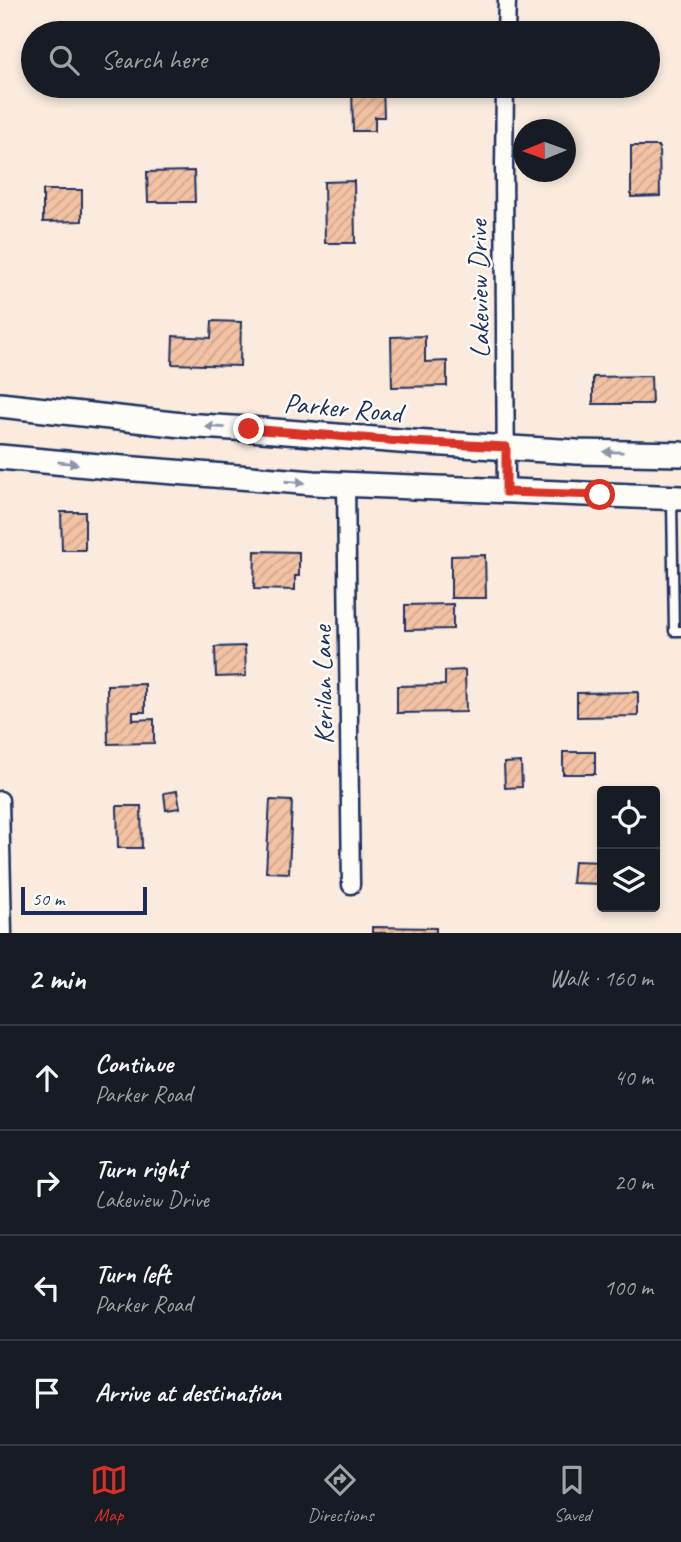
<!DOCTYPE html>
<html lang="en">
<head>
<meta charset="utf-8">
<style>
	:root { --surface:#171b24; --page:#242831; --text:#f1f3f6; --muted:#9ea1a6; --line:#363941; --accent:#d93025 }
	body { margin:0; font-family:Caveat,sans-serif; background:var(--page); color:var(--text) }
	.controls { position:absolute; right:21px; bottom:21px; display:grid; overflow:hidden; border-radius:7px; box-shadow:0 4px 10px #0003 }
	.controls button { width:63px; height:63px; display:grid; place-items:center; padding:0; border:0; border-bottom:2px solid var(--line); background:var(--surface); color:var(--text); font:35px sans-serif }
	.compass { position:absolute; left:513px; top:119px; width:63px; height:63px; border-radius:50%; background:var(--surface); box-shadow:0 4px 10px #0003; rotate:269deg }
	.scale { position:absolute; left:21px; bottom:18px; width:126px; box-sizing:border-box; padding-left:7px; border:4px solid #1b2f5e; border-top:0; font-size:19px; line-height:24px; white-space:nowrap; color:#1b2f5e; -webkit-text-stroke:5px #fdfcf7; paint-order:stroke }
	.stop { position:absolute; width:21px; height:21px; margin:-16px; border:5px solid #d93025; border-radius:50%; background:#fff }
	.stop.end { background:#d93025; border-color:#fff; box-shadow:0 2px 7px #0008 }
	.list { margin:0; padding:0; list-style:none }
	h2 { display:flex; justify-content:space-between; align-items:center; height:91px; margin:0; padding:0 28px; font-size:30px }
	h2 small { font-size:23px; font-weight:400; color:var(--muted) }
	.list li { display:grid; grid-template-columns:46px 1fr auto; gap:21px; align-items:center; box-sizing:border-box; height:105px; padding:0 28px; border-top:2px solid var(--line) }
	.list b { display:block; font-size:26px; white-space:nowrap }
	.list p { margin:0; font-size:23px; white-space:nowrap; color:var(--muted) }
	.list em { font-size:23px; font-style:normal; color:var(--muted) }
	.icon { flex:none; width:38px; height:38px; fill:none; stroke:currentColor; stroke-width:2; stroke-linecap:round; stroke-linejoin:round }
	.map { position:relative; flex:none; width:681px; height:933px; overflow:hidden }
	.search { position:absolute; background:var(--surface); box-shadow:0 4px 10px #0003; left:21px; right:21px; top:21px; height:77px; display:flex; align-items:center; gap:18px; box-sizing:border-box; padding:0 24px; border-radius:38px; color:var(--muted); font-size:26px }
	.sheet { height:511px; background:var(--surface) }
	nav { display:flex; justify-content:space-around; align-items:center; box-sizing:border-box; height:98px; border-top:2px solid var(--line); background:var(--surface); font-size:19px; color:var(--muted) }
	nav a { display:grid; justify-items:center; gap:4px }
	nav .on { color:var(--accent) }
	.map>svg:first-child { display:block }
	.building { fill:url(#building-hatch); stroke:#1b2f5e; stroke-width:2 }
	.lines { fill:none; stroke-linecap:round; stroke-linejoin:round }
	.lane-casing { stroke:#1b2f5e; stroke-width:13 }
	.street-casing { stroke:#1b2f5e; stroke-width:21 }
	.secondary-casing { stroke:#1b2f5e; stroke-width:28 }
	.lane { stroke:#fdfcf7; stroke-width:8 }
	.street { stroke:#fdfcf7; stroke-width:16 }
	.secondary { stroke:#fdfcf7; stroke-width:23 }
	.oneway { fill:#8c96aa }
	.route { stroke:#d93025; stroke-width:9 }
	.labels { text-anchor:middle; stroke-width:5; stroke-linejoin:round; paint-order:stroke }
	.street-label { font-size:28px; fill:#1b2f5e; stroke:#fdfcf7 }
</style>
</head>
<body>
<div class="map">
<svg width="681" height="933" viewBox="0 0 681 933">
	<defs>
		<pattern id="building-hatch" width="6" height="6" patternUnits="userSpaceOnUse" patternTransform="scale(1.75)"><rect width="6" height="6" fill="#f3c2a3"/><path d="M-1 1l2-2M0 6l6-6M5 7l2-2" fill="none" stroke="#d0a78f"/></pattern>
	</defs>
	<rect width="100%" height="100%" fill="#faebde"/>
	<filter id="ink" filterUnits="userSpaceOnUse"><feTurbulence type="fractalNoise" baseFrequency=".0143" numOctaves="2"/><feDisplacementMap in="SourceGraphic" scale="14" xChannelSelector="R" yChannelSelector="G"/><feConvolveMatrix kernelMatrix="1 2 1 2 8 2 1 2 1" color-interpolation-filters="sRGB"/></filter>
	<g filter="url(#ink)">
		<!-- building -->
		<g class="building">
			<path d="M 352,86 L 383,86 L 384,117 L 375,117 L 375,131 L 353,131 Z"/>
			<path d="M 631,146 L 659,146 L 660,196 L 631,197 Z"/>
			<path d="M 194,171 L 195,202 L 148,202 L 147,172 Z"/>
			<path d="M 354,181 L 355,243 L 325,243 L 324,182 Z"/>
			<path d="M 43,190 L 82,190 L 82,221 L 43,222 Z"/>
			<path d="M 212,321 L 241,322 L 240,366 L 172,364 L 173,336 L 211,338 Z"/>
			<path d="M 425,336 L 425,362 L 447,361 L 447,386 L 392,387 L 391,337 Z"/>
			<path d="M 651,376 L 652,404 L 593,404 L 593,377 Z"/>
			<path d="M 61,512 L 85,512 L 85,550 L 62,550 Z"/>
			<path d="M 255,551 L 299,552 L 299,576 L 295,576 L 295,590 L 254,589 Z"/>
			<path d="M 485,555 L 486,598 L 451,598 L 451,556 Z"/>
			<path d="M 453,604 L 453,629 L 405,630 L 405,605 Z"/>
			<path d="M 245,646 L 246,676 L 216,677 L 215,647 Z"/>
			<path d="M 465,670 L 466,712 L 397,713 L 397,686 L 445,685 L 445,671 Z"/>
			<path d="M 145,684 L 145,712 L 133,712 L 133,720 L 154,719 L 154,743 L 108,744 L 107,685 Z"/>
			<path d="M 638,692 L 638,716 L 577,717 L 577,693 Z"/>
			<rect x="563" y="752" width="32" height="22"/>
			<path d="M 521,762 L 522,787 L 505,788 L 504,763 Z"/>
			<path d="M 177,791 L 180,808 L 166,810 L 164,793 Z"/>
			<path d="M 270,800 L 292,801 L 289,873 L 266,872 Z"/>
			<path d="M 117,806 L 141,806 L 142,848 L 118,848 Z"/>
			<path d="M 574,861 L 602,862 L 602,884 L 572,883 Z"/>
			<path d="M 372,927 L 436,928 L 436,933 L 372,933 Z"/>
		</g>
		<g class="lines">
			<defs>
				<path id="lane" d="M 672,501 L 674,631 L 681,631"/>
				<g id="street">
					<path d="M 506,33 L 507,0"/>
					<path d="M 505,86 L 504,166 L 506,492"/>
					<path d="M 346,484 L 351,885"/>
					<path d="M 0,800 L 3,933"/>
				</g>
				<g id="secondary">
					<path d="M 0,405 L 182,425 L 249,429 L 412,442 L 577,452 L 681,454"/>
					<path d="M 0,457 L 110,467 L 314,483 L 681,498"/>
				</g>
			</defs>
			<!-- lane casing -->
			<use href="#lane" class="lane-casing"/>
			<!-- street casing -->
			<use href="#street" class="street-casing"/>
			<!-- secondary casing -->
			<use href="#secondary" class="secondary-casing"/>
			<!-- lane -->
			<use href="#lane" class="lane"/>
			<!-- street -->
			<use href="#street" class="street"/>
			<!-- secondary -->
			<use href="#secondary" class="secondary"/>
		</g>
		<!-- one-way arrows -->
		<defs><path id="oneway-solid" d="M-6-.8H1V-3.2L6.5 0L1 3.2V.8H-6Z" transform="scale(1.75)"/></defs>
		<g class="oneway">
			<use href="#oneway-solid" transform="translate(215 427) rotate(-177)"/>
			<use href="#oneway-solid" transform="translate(613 452) rotate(-179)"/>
			<use href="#oneway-solid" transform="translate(68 463) rotate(6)"/>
			<use href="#oneway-solid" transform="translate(295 482) rotate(4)"/>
		</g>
	</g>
	<g class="lines" filter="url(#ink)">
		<!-- route -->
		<path class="route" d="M 249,429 L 412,442 L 506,447 L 506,492 L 600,495"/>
	</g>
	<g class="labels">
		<!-- street labels -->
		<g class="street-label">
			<text transform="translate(478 289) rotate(-91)" y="10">Lakeview Drive</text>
			<text transform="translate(343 407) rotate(5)" y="10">Parker Road</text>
			<text transform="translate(322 685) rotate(-91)" y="10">Kerilan Lane</text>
		</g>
	</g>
</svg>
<div class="controls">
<button><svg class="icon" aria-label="locate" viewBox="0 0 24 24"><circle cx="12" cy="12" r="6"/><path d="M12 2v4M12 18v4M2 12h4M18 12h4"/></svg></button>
<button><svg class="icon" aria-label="layers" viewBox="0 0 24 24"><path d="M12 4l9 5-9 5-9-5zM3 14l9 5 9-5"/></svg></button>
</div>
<svg class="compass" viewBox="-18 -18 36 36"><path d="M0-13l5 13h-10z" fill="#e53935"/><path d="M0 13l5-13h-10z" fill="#9ea1a6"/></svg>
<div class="scale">50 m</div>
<div class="stop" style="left:600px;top:495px"></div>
<div class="stop end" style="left:249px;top:429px"></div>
<div class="search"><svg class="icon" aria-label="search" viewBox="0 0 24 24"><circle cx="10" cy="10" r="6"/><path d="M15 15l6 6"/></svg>Search here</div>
</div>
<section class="sheet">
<h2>2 min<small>Walk · 160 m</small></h2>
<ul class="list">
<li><svg class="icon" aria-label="ahead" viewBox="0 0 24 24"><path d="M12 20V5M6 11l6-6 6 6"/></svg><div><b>Continue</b><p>Parker Road</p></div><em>40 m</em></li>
<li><svg class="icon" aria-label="right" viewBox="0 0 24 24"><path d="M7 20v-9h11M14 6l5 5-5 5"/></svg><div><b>Turn right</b><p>Lakeview Drive</p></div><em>20 m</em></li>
<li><svg class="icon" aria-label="left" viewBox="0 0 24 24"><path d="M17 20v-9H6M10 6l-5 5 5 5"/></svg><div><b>Turn left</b><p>Parker Road</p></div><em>100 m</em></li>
<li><svg class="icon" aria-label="arrive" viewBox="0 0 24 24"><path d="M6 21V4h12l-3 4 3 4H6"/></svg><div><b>Arrive at destination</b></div></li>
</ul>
</section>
<nav>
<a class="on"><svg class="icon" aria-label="map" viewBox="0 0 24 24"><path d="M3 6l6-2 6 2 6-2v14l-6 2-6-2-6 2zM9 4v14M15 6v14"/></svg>Map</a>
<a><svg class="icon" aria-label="directions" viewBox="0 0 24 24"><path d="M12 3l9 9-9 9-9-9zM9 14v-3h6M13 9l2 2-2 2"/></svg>Directions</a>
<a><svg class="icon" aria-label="saved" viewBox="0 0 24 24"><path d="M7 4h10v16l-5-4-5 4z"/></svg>Saved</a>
</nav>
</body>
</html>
